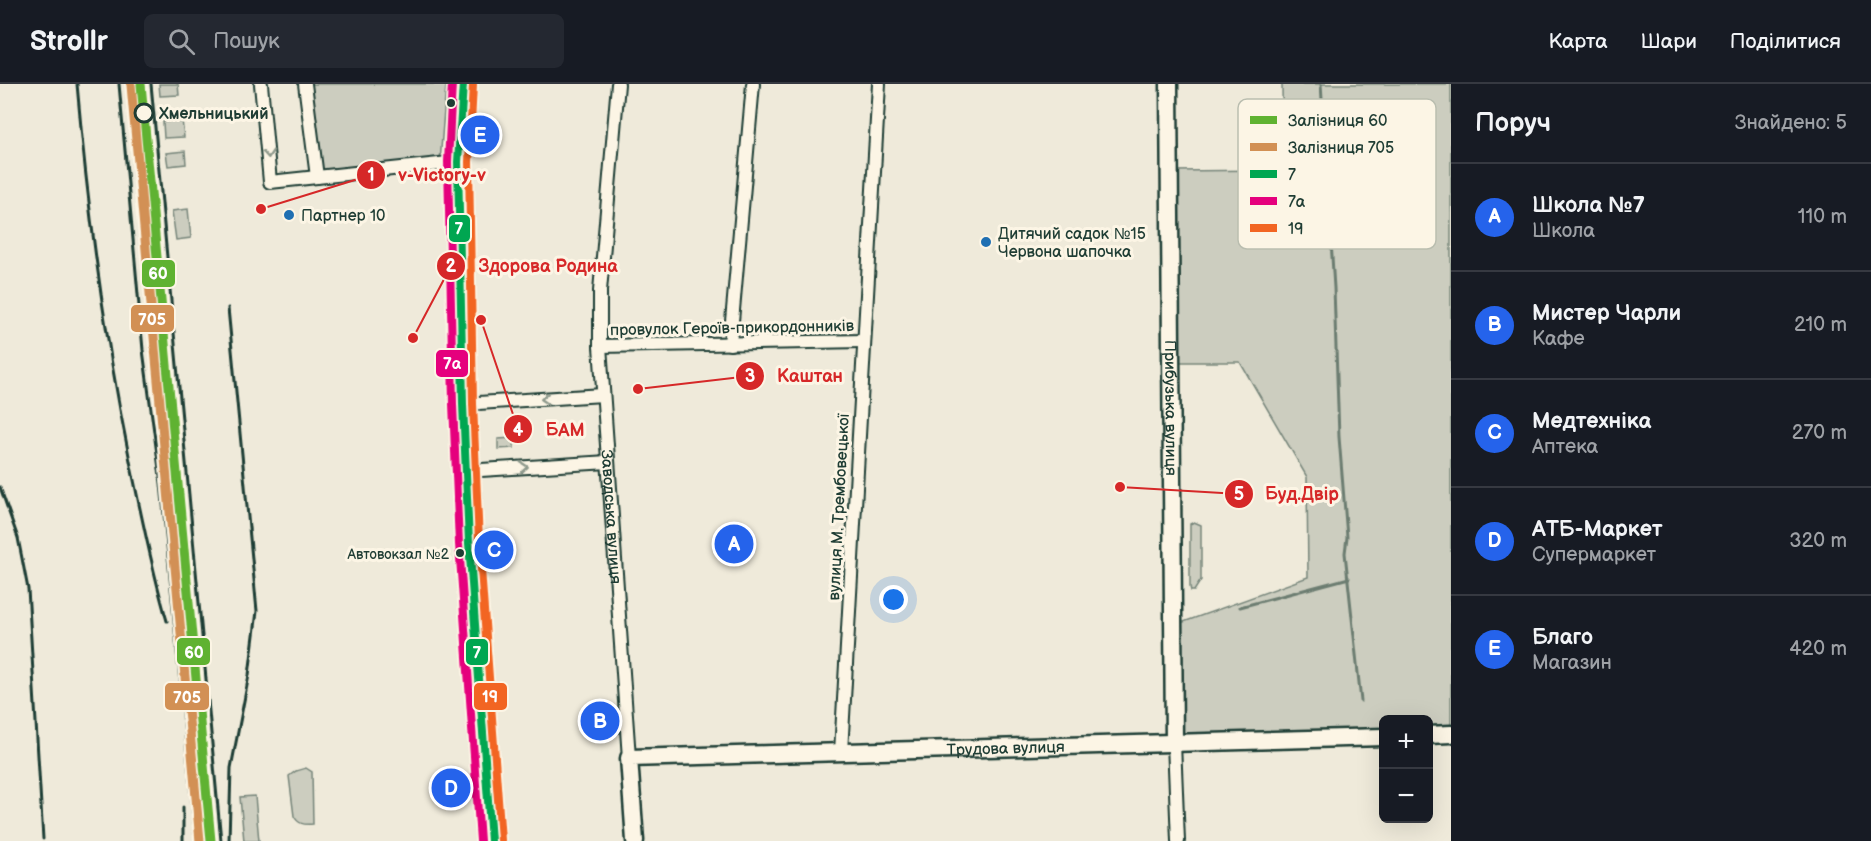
<!DOCTYPE html>
<html lang="uk">
<head>
<meta charset="utf-8">
<style>
	:root { --surface:#171b24; --page:#242831; --text:#f1f3f6; --muted:#9ea1a6; --line:#363941; --accent:#2563eb }
	body { margin:0; font-family:"Balsamiq Sans",sans-serif; background:var(--page); color:var(--text) }
	.controls { position:absolute; right:18px; bottom:18px; display:grid; overflow:hidden; border-radius:9px; box-shadow:0 6px 24px #0002 }
	.controls button { width:54px; height:54px; display:grid; place-items:center; padding:0; border:0; border-bottom:2px solid var(--line); background:var(--surface); color:var(--text); font:30px sans-serif }
	.you { position:absolute; left:894px; top:516px; width:21px; height:21px; margin:-15px; border:4px solid #fff; border-radius:50%; background:#1a73e8; box-shadow:0 0 0 9px #1a73e833 }
	.badge { display:grid; place-items:center; width:39px; height:39px; border-radius:50%; background:var(--accent); color:#fff; font-size:20px; font-weight:700 }
	.pin { position:absolute; translate:-50% -50%; border:3px solid #fff; box-shadow:0 2px 6px #0006 }
	.list { margin:0; padding:0; list-style:none }
	h2 { display:flex; justify-content:space-between; align-items:center; height:78px; margin:0; padding:0 24px; font-size:26px }
	h2 small { font-size:20px; font-weight:400; color:var(--muted) }
	.list li { display:grid; grid-template-columns:39px 1fr auto; gap:18px; align-items:center; box-sizing:border-box; height:108px; padding:0 24px; border-top:2px solid var(--line) }
	.list b { display:block; font-size:22px; white-space:nowrap }
	.list p { margin:0; font-size:20px; white-space:nowrap; color:var(--muted) }
	.list em { font-size:20px; font-style:normal; color:var(--muted) }
	.icon { flex:none; width:33px; height:33px; fill:none; stroke:currentColor; stroke-width:2; stroke-linecap:round; stroke-linejoin:round }
	.map { position:relative; flex:none; width:1451px; height:757px; overflow:hidden }
	header { display:flex; align-items:center; gap:36px; box-sizing:border-box; height:84px; padding:0 30px; background:var(--surface); border-bottom:2px solid var(--line) }
	header strong { font-size:28px }
	nav { display:flex; gap:33px; margin-inline-start:auto; font-size:21px }
	.search { width:420px; height:54px; background:var(--page); display:flex; align-items:center; gap:15px; box-sizing:border-box; padding:0 21px; border-radius:9px; color:var(--muted); font-size:22px }
	main { display:flex }
	aside { flex:1; background:var(--surface) }
	.map>svg:first-child { display:block }
	.green { fill:#cccdbf; stroke:#76857a; stroke-width:1.5 }
	.lines { fill:none; stroke-linecap:round; stroke-linejoin:round }
	.stream { stroke:#6c7d71; stroke-width:3 }
	.street-casing { stroke:#1f3d34; stroke-width:16 }
	.secondary-casing { stroke:#1f3d34; stroke-width:21 }
	.street { stroke:#fcf5e5; stroke-width:12 }
	.secondary { stroke:#fcf5e5; stroke-width:16 }
	.rail { stroke:#1f3d34; stroke-width:3 }
	.bus-1-casing { stroke:#fcf5e5; stroke-width:12 }
	.bus-2-casing { stroke:#fcf5e5; stroke-width:12 }
	.bus-3-casing { stroke:#fcf5e5; stroke-width:12 }
	.bus-1 { stroke:#00a651; stroke-width:8 }
	.bus-2 { stroke:#e5007d; stroke-width:8 }
	.bus-3 { stroke:#f26522; stroke-width:8 }
	.rail-1-casing { stroke:#fcf5e5; stroke-width:14 }
	.rail-2-casing { stroke:#fcf5e5; stroke-width:14 }
	.rail-1 { stroke:#5fb231; stroke-width:9 }
	.rail-2 { stroke:#d29054; stroke-width:9 }
	.oneway { stroke:#8e998c }
	.bus-dot { fill:#1f3d34; stroke:#fcf5e5; stroke-width:2 }
	.stop-dot { fill:#fcf5e5; stroke:#1f3d34; stroke-width:3 }
	.poi-dot { fill:#1f6fb2; stroke:#fcf5e5; stroke-width:2 }
	.labels { text-anchor:middle; stroke-width:6; stroke-linejoin:round; paint-order:stroke }
	.bus-label { font-size:14px; fill:#1f3d34; stroke:#fcf5e5; text-anchor:end }
	.stop-label { font-size:16px; font-weight:bold; fill:#1f3d34; stroke:#fcf5e5; text-anchor:start }
	.poi-label { font-size:16px; fill:#1f3d34; stroke:#fcf5e5; text-anchor:start }
	.street-label { font-size:16px; fill:#1f3d34; stroke:#fcf5e5 }
	.key { fill:#fcf5e5; stroke:#babeb0; stroke-width:1.5 }
	.key-label { font-size:16px; fill:#1f3d34 }
	.leader { fill:none; stroke:#d62828; stroke-width:2 }
	.callout-dot { fill:#d62828; stroke:#fcf5e5; stroke-width:2 }
	.mark-label { font-size:18px; text-anchor:middle; font-weight:bold; fill:#fff }
	.callout-label { font-size:18px; text-anchor:middle; font-weight:bold; fill:#d62828; stroke:#fcf5e5; stroke-width:6; stroke-linejoin:round; paint-order:stroke }
	.line-badge { stroke:#fcf5e5; stroke-width:2 }
	.badge-label { font-size:16px; text-anchor:middle; font-weight:bold; fill:#fff }
</style>
</head>
<body>
<header>
<strong>Strollr</strong>
<div class="search"><svg class="icon" aria-label="search" viewBox="0 0 24 24"><circle cx="10" cy="10" r="6"/><path d="M15 15l6 6"/></svg>Пошук</div>
<nav><a>Карта</a><a>Шари</a><a>Поділитися</a></nav>
</header>
<main>
<div class="map">
<svg width="1451" height="757" viewBox="0 0 1451 757">
	<rect width="100%" height="100%" fill="#efeada"/>
	<filter id="ink" filterUnits="userSpaceOnUse"><feTurbulence type="fractalNoise" baseFrequency=".0167" numOctaves="2"/><feDisplacementMap in="SourceGraphic" scale="12" xChannelSelector="R" yChannelSelector="G"/><feConvolveMatrix kernelMatrix="1 2 1 2 8 2 1 2 1" color-interpolation-filters="sRGB"/></filter>
	<g filter="url(#ink)">
		<!-- green -->
		<g class="green">
			<path d="M 159,0 L 178,0 L 179,11 L 160,12 Z"/>
			<path d="M 305,0 L 446,0 L 440,78 L 317,93 Z"/>
			<path d="M 1282,0 L 1451,0 L 1451,646 L 1429,647 L 1428,636 L 1384,636 L 1383,648 L 1179,654 L 1178,540 L 1308,493 L 1307,393 L 1240,278 L 1176,278 L 1174,87 L 1283,86 Z"/>
			<path d="M 182,36 L 184,53 L 164,54 L 163,38 Z"/>
			<path d="M 185,67 L 186,80 L 168,82 L 166,69 Z"/>
			<path d="M 188,125 L 191,154 L 176,156 L 172,127 Z"/>
			<path d="M 514,354 L 514,364 L 498,365 L 498,355 Z"/>
			<path d="M 1194,438 L 1201,441 L 1201,496 L 1194,507 L 1191,507 L 1190,503 L 1190,440 Z"/>
			<path d="M 306,684 L 312,688 L 313,740 C 304,741 298,740 294,732 L 289,692 L 296,687 Z"/>
			<path d="M 255,712 L 259,757 L 244,757 L 240,713 Z"/>
		</g>
		<g class="lines">
			<!-- stream -->
			<g class="stream">
				<path d="M 1321,0 L 1334,204 L 1339,353 L 1347,453 L 1345,469 L 1361,617"/>
				<path d="M 1240,523 L 1349,494"/>
			</g>
			<defs>
				<g id="street">
					<path d="M 261,0 L 270,98 L 458,78"/>
					<path d="M 305,0 L 317,93"/>
					<path id="s1" d="M 618,0 L 600,207 L 600,262 L 629,674"/>
					<path d="M 730,260 L 753,0"/>
					<path d="M 600,262 L 864,257"/>
					<path d="M 463,320 L 603,311"/>
					<path d="M 465,387 L 608,378"/>
					<path d="M 1174,659 L 1178,757"/>
					<path d="M 841,668 L 879,0"/>
				</g>
				<g id="secondary">
					<path d="M 463,0 L 458,78 L 463,320 L 469,459 L 491,757"/>
					<path id="s2" d="M 1169,0 L 1174,659"/>
					<path d="M 1428,651 L 1451,650"/>
					<path id="s3" d="M 635,757 L 629,674 L 1384,653"/>
				</g>
			</defs>
			<!-- street casing -->
			<use href="#street" class="street-casing"/>
			<!-- secondary casing -->
			<use href="#secondary" class="secondary-casing"/>
			<!-- street -->
			<use href="#street" class="street"/>
			<!-- secondary -->
			<use href="#secondary" class="secondary"/>
			<!-- rail -->
			<g class="rail">
				<path d="M 77,0 C 88,128 105,256 131,382 C 142,434 152,486 167,537"/>
				<path d="M 119,0 L 143,266 L 161,400 L 195,757"/>
				<path d="M 151,0 L 221,757"/>
				<path d="M 228,224 L 257,527 L 249,591 L 231,684 L 229,757"/>
				<path d="M 0,403 L 18,454 L 28,505 L 43,755"/>
				<path d="M 183,723 L 183,757"/>
			</g>
			<defs>
				<path id="bus-1" d="M 463,0 L 458,78 L 463,320 L 469,459 L 491,757"/>
				<path id="bus-2" d="M 452,0 L 448,78 L 453,320 L 459,460 L 480,757"/>
				<path id="bus-3" d="M 473,1 L 469,78 L 473,320 L 479,458 L 501,756"/>
			</defs>
			<!-- bus-1 casing -->
			<use href="#bus-1" class="bus-1-casing"/>
			<!-- bus-2 casing -->
			<use href="#bus-2" class="bus-2-casing"/>
			<!-- bus-3 casing -->
			<use href="#bus-3" class="bus-3-casing"/>
			<!-- bus-1 -->
			<use href="#bus-1" class="bus-1"/>
			<!-- bus-2 -->
			<use href="#bus-2" class="bus-2"/>
			<!-- bus-3 -->
			<use href="#bus-3" class="bus-3"/>
			<defs>
				<path id="rail-1" d="M 141,0 L 211,757"/>
				<path id="rail-2" d="M 131,1 L 200,757"/>
			</defs>
			<!-- rail-1 casing -->
			<use href="#rail-1" class="rail-1-casing"/>
			<!-- rail-2 casing -->
			<use href="#rail-2" class="rail-2-casing"/>
			<!-- rail-1 -->
			<use href="#rail-1" class="rail-1"/>
			<!-- rail-2 -->
			<use href="#rail-2" class="rail-2"/>
		</g>
		<!-- one-way arrows -->
		<defs><path id="oneway-chevron" d="M-2-3.5L2.5 0L-2 3.5" fill="none" stroke-width="1.6" stroke-linecap="round" stroke-linejoin="round" transform="scale(1.5)"/></defs>
		<g class="oneway">
			<use href="#oneway-chevron" transform="translate(268 70) rotate(85)"/>
			<use href="#oneway-chevron" transform="translate(545 315) rotate(177)"/>
			<use href="#oneway-chevron" transform="translate(524 383) rotate(-4)"/>
		</g>
	</g>
	<!-- markers -->
	<g class="bus-dot">
		<circle cx="451" cy="19" r="5"/>
		<circle cx="460" cy="469" r="5"/>
	</g>
	<circle class="stop-dot" cx="144" cy="29" r="9"/>
	<g class="poi-dot">
		<circle cx="289" cy="131" r="6"/>
		<circle cx="986" cy="158" r="6"/>
	</g>
	<g class="labels">
		<!-- bus labels -->
		<g class="bus-label">
			<text x="449" y="475">Автовокзал №2</text>
		</g>
		<!-- stop labels -->
		<g class="stop-label">
			<text x="159" y="35">Хмельницький</text>
		</g>
		<!-- poi labels -->
		<g class="poi-label">
			<text x="301" y="137">Партнер 10</text>
			<text x="998" y="155">Дитячий садок №15<tspan x="998" dy="18">Червона шапочка</tspan></text>
		</g>
		<!-- street labels -->
		<g class="street-label">
			<text transform="translate(732 243) rotate(-1)" y="6">провулок Героїв-прикордонників</text>
			<text dy="6" stroke="none"><textPath href="#s2" startOffset="324">Прибузька вулиця</textPath></text>
			<text transform="translate(838 423) rotate(-87)" y="6">вулиця М. Трембовецької</text>
			<text dy="6" stroke="none"><textPath href="#s1" startOffset="434">Заводська вулиця</textPath></text>
			<text dy="6" stroke="none"><textPath href="#s3" startOffset="460">Трудова вулиця</textPath></text>
		</g>
	</g>
	<!-- legend -->
	<rect x="1238" y="15" width="198" height="150" rx="9" class="key"/>
	<rect x="1250" y="32" width="27" height="8" fill="#5fb231"/>
	<rect x="1250" y="59" width="27" height="8" fill="#d29054"/>
	<rect x="1250" y="86" width="27" height="8" fill="#00a651"/>
	<rect x="1250" y="113" width="27" height="8" fill="#e5007d"/>
	<rect x="1250" y="140" width="27" height="8" fill="#f26522"/>
	<g class="key-label">
		<text x="1288" y="42">Залізниця 60</text>
		<text x="1288" y="69">Залізниця 705</text>
		<text x="1288" y="96">7</text>
		<text x="1288" y="123">7а</text>
		<text x="1288" y="150">19</text>
	</g>
	<!-- callouts -->
	<path class="leader" d="M261 125L371 91M413 254L451 182M638 305L750 292M481 236L518 345M1120 403L1239 410"/>
	<g class="callout-dot">
		<circle cx="261" cy="125" r="6"/>
		<circle cx="413" cy="254" r="6"/>
		<circle cx="638" cy="305" r="6"/>
		<circle cx="481" cy="236" r="6"/>
		<circle cx="1120" cy="403" r="6"/>
		<circle cx="371" cy="91" r="15"/>
		<circle cx="451" cy="182" r="15"/>
		<circle cx="750" cy="292" r="15"/>
		<circle cx="518" cy="345" r="15"/>
		<circle cx="1239" cy="410" r="15"/>
	</g>
	<g class="mark-label">
		<text x="371" y="97">1</text>
		<text x="451" y="188">2</text>
		<text x="750" y="298">3</text>
		<text x="518" y="352">4</text>
		<text x="1239" y="416">5</text>
	</g>
	<g class="callout-label">
		<text x="442" y="97">v-Victory-v</text>
		<text x="548" y="188">Здорова Родина</text>
		<text x="810" y="298">Каштан</text>
		<text x="565" y="352">БАМ</text>
		<text x="1302" y="416">Буд.Двір</text>
	</g>
	<g class="line-badge">
		<rect x="448" y="130" width="23" height="29" rx="6" fill="#00a651"/>
		<rect x="141" y="175" width="35" height="29" rx="6" fill="#5fb231"/>
		<rect x="130" y="220" width="45" height="29" rx="6" fill="#d29054"/>
		<rect x="435" y="265" width="34" height="29" rx="6" fill="#e5007d"/>
		<rect x="176" y="553" width="35" height="29" rx="6" fill="#5fb231"/>
		<rect x="465" y="554" width="24" height="28" rx="6" fill="#00a651"/>
		<rect x="473" y="598" width="35" height="29" rx="6" fill="#f26522"/>
		<rect x="164" y="598" width="46" height="29" rx="6" fill="#d29054"/>
	</g>
	<g class="badge-label">
		<text x="459" y="150">7</text>
		<text x="158" y="195">60</text>
		<text x="152" y="241">705</text>
		<text x="452" y="285">7а</text>
		<text x="194" y="574">60</text>
		<text x="477" y="574">7</text>
		<text x="490" y="618">19</text>
		<text x="187" y="619">705</text>
	</g>
</svg>
<div class="controls">
<button>+</button>
<button>−</button>
</div>
<div class="you"></div>
<div class="pin badge" style="left:734px;top:460px">A</div>
<div class="pin badge" style="left:600px;top:637px">B</div>
<div class="pin badge" style="left:494px;top:466px">C</div>
<div class="pin badge" style="left:451px;top:704px">D</div>
<div class="pin badge" style="left:480px;top:51px">E</div>
</div>
<aside>
<h2>Поруч<small>Знайдено: 5</small></h2>
<ul class="list">
<li><span class="badge">A</span><div><b>Школа №7</b><p>Школа</p></div><em>110 m</em></li>
<li><span class="badge">B</span><div><b>Мистер Чарли</b><p>Кафе</p></div><em>210 m</em></li>
<li><span class="badge">C</span><div><b>Медтехніка</b><p>Аптека</p></div><em>270 m</em></li>
<li><span class="badge">D</span><div><b>АТБ-Маркет</b><p>Супермаркет</p></div><em>320 m</em></li>
<li><span class="badge">E</span><div><b>Благо</b><p>Магазин</p></div><em>420 m</em></li>
</ul>
</aside>
</main>
</body>
</html>
